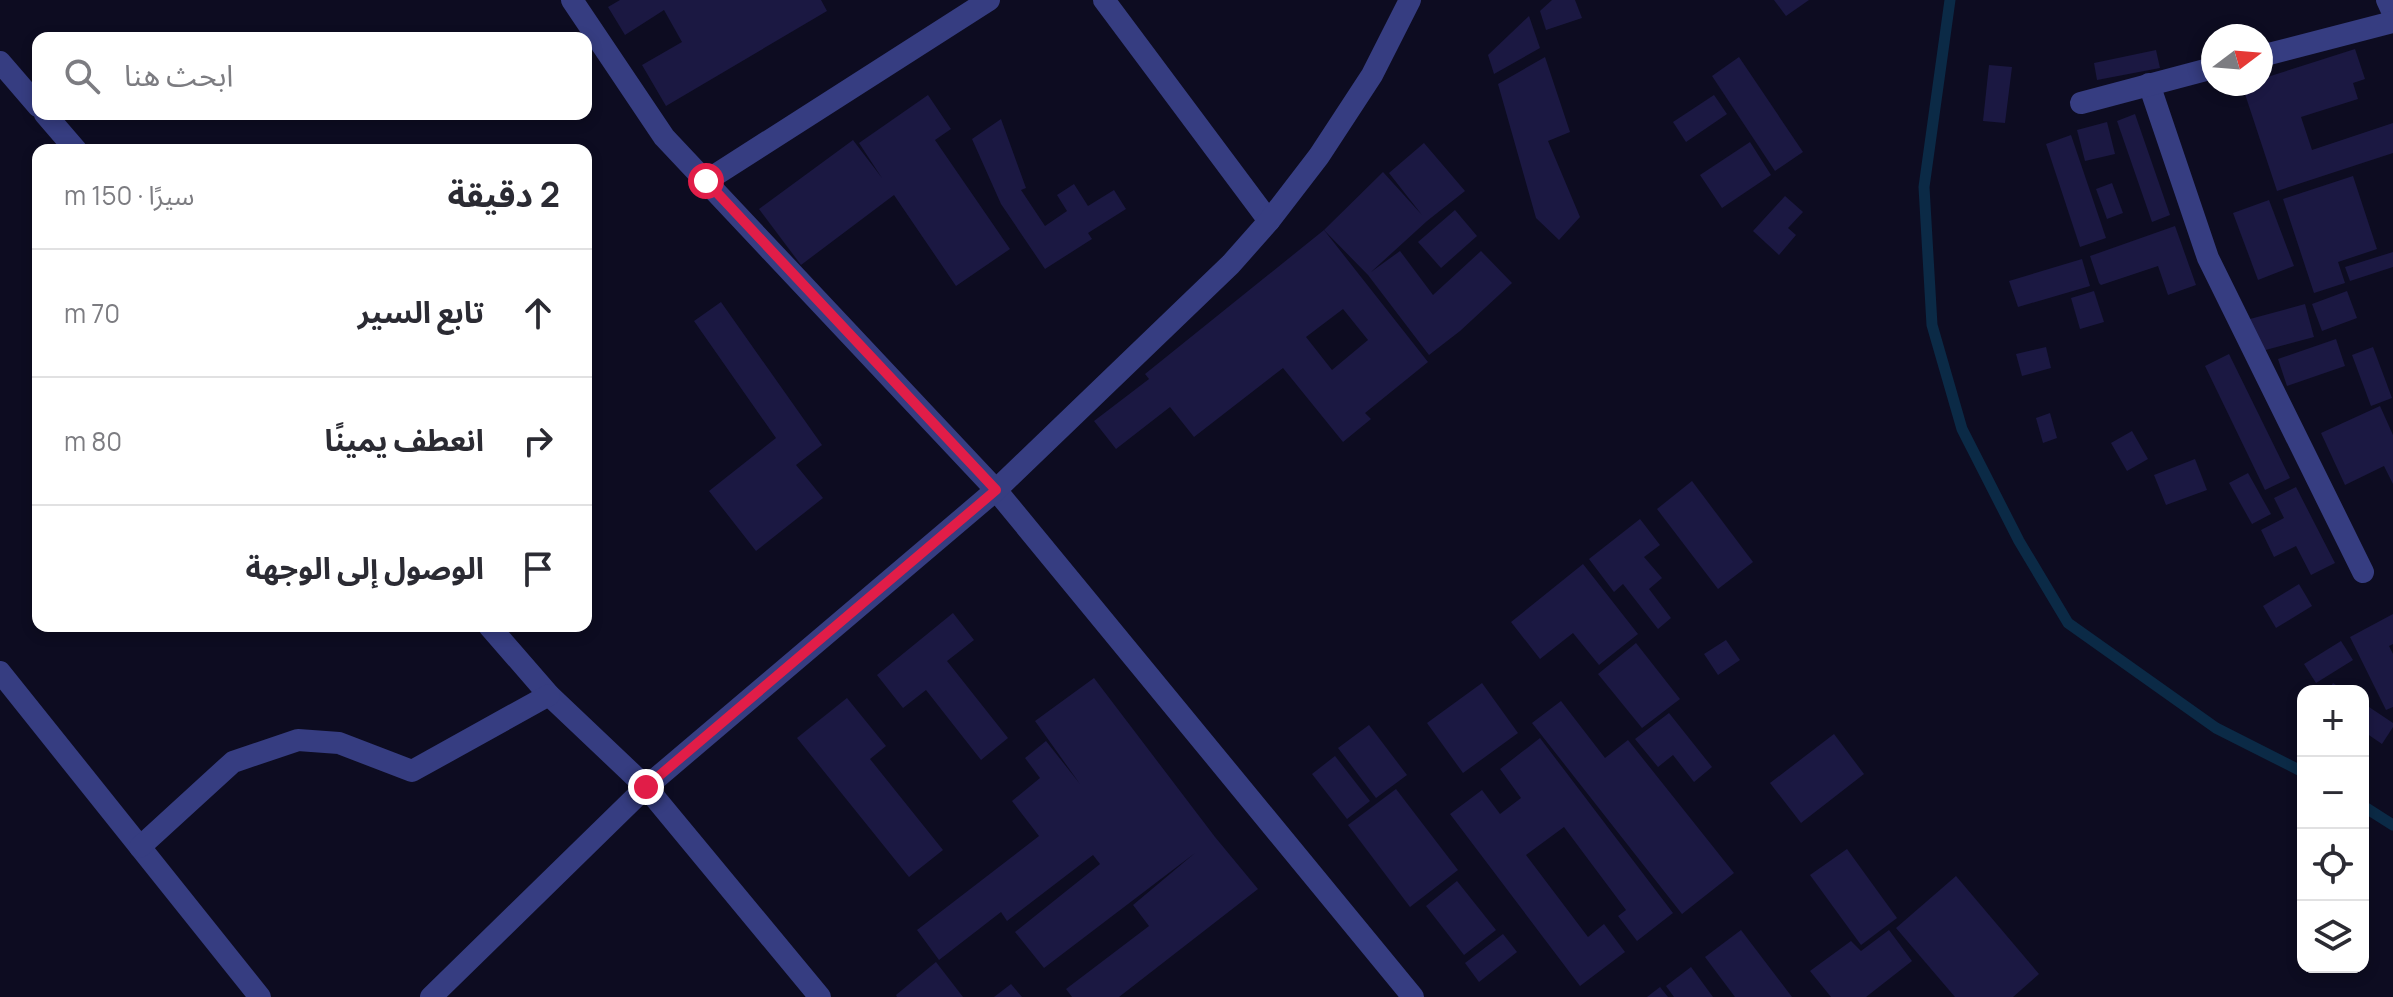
<!DOCTYPE html>
<html lang="ar">
<head>
<meta charset="utf-8">
<style>
	:root { --surface:#fff; --page:#f2f2f3; --text:#2b2b33; --muted:#7c7c81; --line:#e1e1e2 }
	body { margin:0; font-family:Manrope,"Noto Sans Arabic",sans-serif; background:var(--page); color:var(--text); direction:rtl }
	.controls { position:absolute; right:24px; bottom:24px; display:grid; overflow:hidden; border-radius:16px; box-shadow:0 4px 12px #0003 }
	.controls button { width:72px; height:72px; display:grid; place-items:center; padding:0; border:0; border-bottom:2px solid var(--line); background:var(--surface); color:var(--text); font:40px sans-serif }
	.compass { position:absolute; left:2201px; top:24px; width:72px; height:72px; border-radius:50%; background:var(--surface); box-shadow:0 4px 12px #0003; rotate:74deg }
	.stop { position:absolute; width:24px; height:24px; margin:-18px; border:6px solid #e11d48; border-radius:50%; background:#fff }
	.stop.end { background:#e11d48; border-color:#fff; box-shadow:0 2px 8px #0008 }
	.list { margin:0; padding:0; list-style:none }
	h2 { display:flex; justify-content:space-between; align-items:center; height:104px; margin:0; padding:0 32px; font-size:34px }
	h2 small { font-size:26px; font-weight:400; color:var(--muted) }
	.list li { display:grid; grid-template-columns:52px 1fr auto; gap:24px; align-items:center; box-sizing:border-box; height:128px; padding:0 32px; border-top:2px solid var(--line) }
	.list b { display:block; font-size:30px; white-space:nowrap }
	.list em { font-size:26px; font-style:normal; color:var(--muted) }
	.icon { flex:none; width:44px; height:44px; fill:none; stroke:currentColor; stroke-width:2; stroke-linecap:round; stroke-linejoin:round }
	.map { position:relative; flex:none; width:2393px; height:997px; overflow:hidden; direction:ltr }
	.search { position:absolute; background:var(--surface); box-shadow:0 4px 12px #0003; left:32px; top:32px; width:560px; height:88px; display:flex; align-items:center; gap:20px; box-sizing:border-box; padding:0 28px; border-radius:16px; color:var(--muted); font-size:30px }
	.panel { position:absolute; background:var(--surface); box-shadow:0 4px 12px #0003; left:32px; top:144px; width:560px; height:488px; border-radius:16px; direction:rtl }
	.map>svg:first-child { display:block }
	.lines { fill:none; stroke-linecap:round; stroke-linejoin:round }
	.stream { stroke:#0b2a46; stroke-width:11 }
	.building { fill:#1b1842; fill-rule:evenodd }
	.minor { stroke:#363d81; stroke-width:22 }
	.route { stroke:#e11d48; stroke-width:10 }
</style>
</head>
<body>
<div class="map">
<svg width="2393" height="997" viewBox="0 0 2393 997">
	<rect width="100%" height="100%" fill="#0d0c21"/>
	<g class="lines">
		<!-- stream -->
		<g class="stream">
			<path d="M 1950,0 L 1924,187 L 1932,325 L 1962,429 L 2019,541 L 2068,623 L 2216,728 L 2303,772"/>
			<path d="M 2363,806 L 2393,825"/>
		</g>
	</g>
	<!-- building -->
	<g class="building">
		<path d="M 620,0 L 821,0 L 827,11 L 666,106 L 642,65 L 682,42 L 664,10 L 625,35 L 608,7 Z"/>
		<path d="M 1552,0 L 1575,0 L 1582,18 L 1546,30 L 1540,11 Z"/>
		<path d="M 1774,0 L 1809,0 L 1786,16 Z"/>
		<path d="M 1529,16 L 1540,48 L 1494,74 L 1488,55 Z"/>
		<path d="M 2355,49 L 2365,79 L 2353,83 L 2358,99 L 2301,117 L 2312,150 L 2393,123 L 2393,153 L 2277,191 L 2242,85 L 2261,84 L 2261,79 Z"/>
		<path d="M 2156,50 L 2160,68 L 2097,80 L 2094,63 Z"/>
		<path d="M 1545,57 L 1570,132 L 1548,141 L 1580,217 L 1559,240 L 1536,218 L 1498,84 Z"/>
		<path d="M 1739,57 L 1803,152 L 1775,171 L 1712,76 Z"/>
		<path d="M 1989,65 L 2012,67 L 2005,123 L 1983,121 Z"/>
		<path d="M 928,95 L 951,129 L 935,140 L 1010,249 L 956,286 L 894,195 L 801,265 L 759,209 L 853,140 L 882,178 L 859,143 Z"/>
		<path d="M 1714,95 L 1727,114 L 1686,142 L 1673,122 Z"/>
		<path d="M 2135,114 L 2170,215 L 2152,222 L 2117,121 Z"/>
		<path d="M 1001,119 L 1026,188 L 1021,190 L 1045,226 L 1067,211 L 1057,195 L 1074,184 L 1088,206 L 1114,190 L 1126,209 L 1088,233 L 1092,239 L 1045,269 L 1001,204 L 972,139 Z"/>
		<path d="M 2107,122 L 2115,154 L 2085,161 L 2077,130 Z"/>
		<path d="M 2071,135 L 2106,238 L 2080,247 L 2046,144 Z"/>
		<path d="M 1750,142 L 1771,175 L 1722,208 L 1700,175 Z"/>
		<path d="M 1424,143 L 1465,191 L 1427,221 L 1371,272 L 1400,251 L 1433,295 L 1481,251 L 1512,283 L 1460,331 L 1429,355 L 1368,275 L 1324,230 L 1383,172 L 1422,215 L 1389,173 Z"/>
		<path d="M 2353,176 L 2377,249 L 2338,262 L 2345,283 L 2314,293 L 2283,199 Z"/>
		<path d="M 2112,183 L 2123,213 L 2107,219 L 2096,189 Z"/>
		<path d="M 1785,196 L 1803,212 L 1788,228 L 1796,235 L 1779,255 L 1753,231 Z"/>
		<path d="M 2269,200 L 2294,266 L 2258,280 L 2233,213 Z"/>
		<path d="M 1455,210 L 1477,236 L 1441,268 L 1418,242 Z"/>
		<path d="M 2175,226 L 2196,285 L 2168,295 L 2158,266 L 2101,285 L 2099,283 L 2090,256 Z"/>
		<path d="M 1324,230 L 1428,362 L 1365,413 L 1371,419 L 1343,442 L 1283,368 L 1194,437 L 1170,407 L 1116,449 L 1094,421 L 1149,379 L 1145,374 ZM 1343,309 L 1368,340 L 1332,370 L 1306,337 Z"/>
		<path d="M 2393,252 L 2393,267 L 2350,281 L 2345,267 Z"/>
		<path d="M 2082,259 L 2090,286 L 2018,307 L 2009,281 Z"/>
		<path d="M 2094,291 L 2104,322 L 2080,329 L 2071,298 Z"/>
		<path d="M 2347,291 L 2357,318 L 2322,331 L 2312,304 Z"/>
		<path d="M 721,302 L 822,445 L 796,465 L 823,498 L 756,551 L 709,491 L 776,438 L 694,321 Z"/>
		<path d="M 2305,304 L 2314,337 L 2258,352 L 2250,319 Z"/>
		<path d="M 2336,339 L 2345,366 L 2287,386 L 2278,359 Z"/>
		<path d="M 2046,347 L 2051,368 L 2022,376 L 2016,354 Z"/>
		<path d="M 2373,347 L 2392,398 L 2371,406 L 2352,355 Z"/>
		<path d="M 2229,354 L 2290,478 L 2265,490 L 2205,366 Z"/>
		<path d="M 2380,406 L 2393,435 L 2393,484 L 2384,466 L 2345,485 L 2321,433 Z"/>
		<path d="M 2050,413 L 2057,438 L 2043,443 L 2036,418 Z"/>
		<path d="M 2132,431 L 2148,459 L 2127,471 L 2111,443 Z"/>
		<path d="M 2195,459 L 2207,490 L 2166,505 L 2154,475 Z"/>
		<path d="M 2248,473 L 2271,514 L 2252,524 L 2229,483 Z"/>
		<path d="M 1692,481 L 1753,562 L 1718,589 L 1657,509 Z"/>
		<path d="M 2296,487 L 2335,563 L 2311,575 L 2296,546 L 2274,557 L 2261,530 L 2284,518 L 2274,498 Z"/>
		<path d="M 1640,519 L 1660,545 L 1644,557 L 1662,578 L 1649,589 L 1671,618 L 1658,629 L 1623,584 L 1614,592 L 1589,559 Z"/>
		<path d="M 1583,564 L 1638,634 L 1599,665 L 1573,633 L 1540,659 L 1511,622 Z"/>
		<path d="M 2299,584 L 2312,606 L 2276,628 L 2263,606 Z"/>
		<path d="M 953,613 L 974,640 L 947,661 L 1008,738 L 981,760 L 926,690 L 903,708 L 877,675 Z"/>
		<path d="M 2393,614 L 2393,644 L 2389,646 L 2393,654 L 2393,707 L 2386,710 L 2350,637 Z"/>
		<path d="M 1726,640 L 1740,660 L 1718,675 L 1704,654 Z"/>
		<path d="M 2341,641 L 2353,660 L 2316,683 L 2304,664 Z"/>
		<path d="M 1636,643 L 1680,699 L 1642,728 L 1598,674 Z"/>
		<path d="M 1094,678 L 1215,837 L 1258,889 L 1119,997 L 1072,997 L 1066,989 L 1149,926 L 1133,905 L 1195,853 L 1044,968 L 1015,932 L 1100,864 L 1093,855 L 1007,921 L 1001,912 L 939,960 L 917,930 L 1039,836 L 1012,801 L 1040,778 L 1025,758 L 1046,741 L 1080,784 L 1035,721 Z"/>
		<path d="M 1482,683 L 1518,733 L 1463,773 L 1427,723 Z"/>
		<path d="M 2333,683 L 2345,691 L 2328,691 Z"/>
		<path d="M 847,698 L 886,746 L 870,759 L 943,850 L 909,877 L 797,738 Z"/>
		<path d="M 1561,701 L 1605,758 L 1628,740 L 1734,873 L 1682,914 L 1532,723 Z"/>
		<path d="M 2363,703 L 2393,723 L 2393,727 L 2382,744 L 2363,731 Z"/>
		<path d="M 1669,713 L 1712,767 L 1694,782 L 1673,755 L 1658,767 L 1635,739 Z"/>
		<path d="M 1369,725 L 1407,775 L 1376,798 L 1338,748 Z"/>
		<path d="M 1834,734 L 1864,774 L 1801,823 L 1770,783 Z"/>
		<path d="M 1540,738 L 1673,913 L 1637,941 L 1618,916 L 1626,910 L 1564,827 L 1526,855 L 1588,937 L 1604,924 L 1625,952 L 1580,986 L 1450,814 L 1482,790 L 1500,814 L 1521,798 L 1500,769 Z"/>
		<path d="M 1335,756 L 1370,801 L 1347,819 L 1312,774 Z"/>
		<path d="M 1396,789 L 1458,870 L 1410,907 L 1348,825 Z"/>
		<path d="M 1847,849 L 1897,918 L 1861,945 L 1810,875 Z"/>
		<path d="M 1956,876 L 2039,974 L 2013,997 L 1955,997 L 1896,928 Z"/>
		<path d="M 1457,881 L 1496,930 L 1464,955 L 1426,906 Z"/>
		<path d="M 1741,930 L 1792,997 L 1735,997 L 1705,957 Z"/>
		<path d="M 1889,930 L 1912,961 L 1866,997 L 1831,997 L 1810,971 L 1851,941 L 1861,951 Z"/>
		<path d="M 1503,934 L 1517,952 L 1479,982 L 1465,963 Z"/>
		<path d="M 936,962 L 963,997 L 897,997 L 896,995 Z"/>
		<path d="M 1691,967 L 1713,997 L 1674,997 L 1666,986 Z"/>
		<path d="M 1011,984 L 1022,997 L 994,997 Z"/>
		<path d="M 1660,987 L 1668,997 L 1647,997 Z"/>
	</g>
	<g class="lines">
		<!-- minor -->
		<g class="minor">
			<path d="M 572,0 L 664,137 L 996,490 L 1413,997"/>
			<path d="M 1104,0 L 1269,221"/>
			<path d="M 2387,0 L 2393,13"/>
			<path d="M 2261,56 L 2393,22"/>
			<path d="M 0,62 L 38,106"/>
			<path d="M 2149,84 L 2208,258 L 2363,572"/>
			<path d="M 2081,103 L 2213,68"/>
			<path d="M 45,114 L 76,150"/>
			<path d="M 706,181 L 989,0"/>
			<path d="M 489,626 L 549,695 L 646,787 L 820,997"/>
			<path d="M 0,672 L 260,997"/>
			<path d="M 140,847 L 233,762 L 298,740 L 339,743 L 412,771 L 549,695"/>
			<path d="M 431,997 L 646,787 L 996,490 L 1231,264 L 1269,221 L 1319,156 L 1372,75 L 1410,0"/>
		</g>
	</g>
	<g class="lines">
		<!-- route -->
		<path class="route" d="M 646,787 L 996,490 L 706,181"/>
	</g>
</svg>
<div class="controls">
<button>+</button>
<button>−</button>
<button><svg class="icon" aria-label="locate" viewBox="0 0 24 24"><circle cx="12" cy="12" r="6"/><path d="M12 2v4M12 18v4M2 12h4M18 12h4"/></svg></button>
<button><svg class="icon" aria-label="layers" viewBox="0 0 24 24"><path d="M12 4l9 5-9 5-9-5zM3 14l9 5 9-5"/></svg></button>
</div>
<svg class="compass" viewBox="-18 -18 36 36"><path d="M0-13l5 13h-10z" fill="#e53935"/><path d="M0 13l5-13h-10z" fill="#7c7c81"/></svg>
<div class="stop" style="left:706px;top:181px"></div>
<div class="stop end" style="left:646px;top:787px"></div>
<div class="search"><svg class="icon" aria-label="search" viewBox="0 0 24 24"><circle cx="10" cy="10" r="6"/><path d="M15 15l6 6"/></svg>ابحث هنا</div>
<section class="panel">
<h2>2 دقيقة<small>سيرًا · 150 m</small></h2>
<ul class="list">
<li><svg class="icon" aria-label="ahead" viewBox="0 0 24 24"><path d="M12 20V5M6 11l6-6 6 6"/></svg><div><b>تابع السير</b></div><em>70 m</em></li>
<li><svg class="icon" aria-label="right" viewBox="0 0 24 24"><path d="M7 20v-9h11M14 6l5 5-5 5"/></svg><div><b>انعطف يمينًا</b></div><em>80 m</em></li>
<li><svg class="icon" aria-label="arrive" viewBox="0 0 24 24"><path d="M6 21V4h12l-3 4 3 4H6"/></svg><div><b>الوصول إلى الوجهة</b></div></li>
</ul>
</section>
</div>
</body>
</html>
